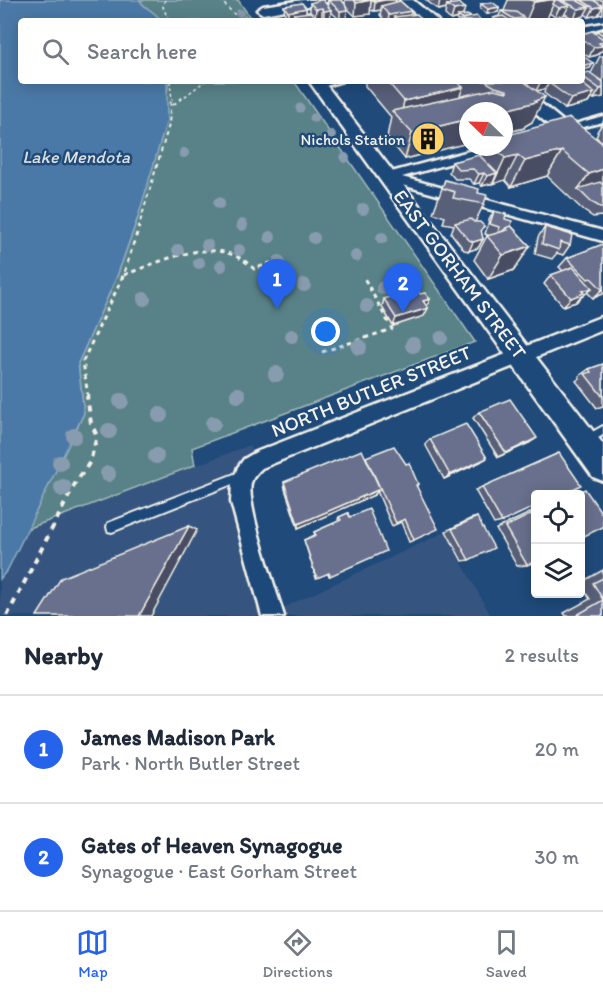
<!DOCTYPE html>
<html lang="en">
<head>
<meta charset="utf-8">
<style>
	:root { --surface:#fff; --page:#f2f2f3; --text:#1f2937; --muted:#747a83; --line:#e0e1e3; --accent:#2563eb }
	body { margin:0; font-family:Itim,sans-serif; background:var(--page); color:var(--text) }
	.controls { position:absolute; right:18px; bottom:18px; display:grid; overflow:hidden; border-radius:6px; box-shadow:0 3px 15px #0003 }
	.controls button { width:54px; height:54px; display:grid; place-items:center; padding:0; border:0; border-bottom:2px solid var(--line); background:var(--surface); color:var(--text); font:30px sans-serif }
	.compass { position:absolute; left:459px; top:102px; width:54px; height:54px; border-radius:50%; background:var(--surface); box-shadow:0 3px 15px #0003; rotate:293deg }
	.you { position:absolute; left:326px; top:332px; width:21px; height:21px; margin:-15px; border:4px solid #fff; border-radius:50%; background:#1a73e8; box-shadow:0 0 0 9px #1a73e833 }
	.badge { display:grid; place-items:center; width:39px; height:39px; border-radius:50%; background:var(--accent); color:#fff; font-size:20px; font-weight:700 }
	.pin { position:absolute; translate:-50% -50px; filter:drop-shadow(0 2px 3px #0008) }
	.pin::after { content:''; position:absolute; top:32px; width:21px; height:18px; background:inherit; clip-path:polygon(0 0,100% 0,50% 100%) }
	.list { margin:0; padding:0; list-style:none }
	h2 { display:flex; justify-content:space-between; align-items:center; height:78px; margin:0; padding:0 24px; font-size:26px }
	h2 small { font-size:20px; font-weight:400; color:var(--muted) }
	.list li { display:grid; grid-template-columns:39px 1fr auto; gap:18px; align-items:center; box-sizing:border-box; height:108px; padding:0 24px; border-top:2px solid var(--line) }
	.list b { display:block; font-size:22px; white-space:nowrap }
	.list p { margin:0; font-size:20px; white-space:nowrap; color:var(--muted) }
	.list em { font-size:20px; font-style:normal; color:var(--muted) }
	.icon { flex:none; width:33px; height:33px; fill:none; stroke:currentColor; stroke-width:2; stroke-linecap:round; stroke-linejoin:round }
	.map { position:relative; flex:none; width:603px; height:616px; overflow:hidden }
	.search { position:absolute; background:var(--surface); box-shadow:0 3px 15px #0003; left:18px; right:18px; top:18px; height:66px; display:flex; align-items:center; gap:15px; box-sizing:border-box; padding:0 21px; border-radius:6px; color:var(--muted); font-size:22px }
	.sheet { height:294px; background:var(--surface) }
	nav { display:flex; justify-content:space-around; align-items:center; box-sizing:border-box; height:84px; border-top:2px solid var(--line); background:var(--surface); font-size:16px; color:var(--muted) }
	nav a { display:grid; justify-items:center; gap:3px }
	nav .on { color:var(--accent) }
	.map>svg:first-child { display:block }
	.built { fill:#355580 }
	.green { fill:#598288; stroke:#a6bab8; stroke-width:1.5 }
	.water { fill:#4b79a7; stroke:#8fa9c1; stroke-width:1.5 }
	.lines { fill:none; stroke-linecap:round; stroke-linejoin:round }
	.lane-casing { stroke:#f4f1e8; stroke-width:4 }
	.street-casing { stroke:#f4f1e8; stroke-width:5 }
	.secondary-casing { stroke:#f4f1e8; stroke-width:5 }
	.path-far3 { stroke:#f4f1e8; stroke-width:1.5; stroke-dasharray:3 3; stroke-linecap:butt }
	.path-far2 { stroke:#f4f1e8; stroke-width:2; stroke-dasharray:4 4; stroke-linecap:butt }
	.path-far1 { stroke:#f4f1e8; stroke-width:3; stroke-dasharray:4.5 4.5; stroke-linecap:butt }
	.path { stroke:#f4f1e8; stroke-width:4; stroke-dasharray:6 6; stroke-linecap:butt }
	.lane { fill:#1f4a7a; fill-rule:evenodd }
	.street { fill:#1f4a7a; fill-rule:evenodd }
	.secondary { fill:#1f4a7a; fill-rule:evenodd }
	.tree { fill:#889caf }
	.wall { fill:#595f79; stroke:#f4f1e8; stroke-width:1.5 }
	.shaded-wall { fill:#494e63; stroke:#f4f1e8; stroke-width:1.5 }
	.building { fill:#686f8d; stroke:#f4f1e8; stroke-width:1.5 }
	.labels { text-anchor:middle; stroke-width:5; stroke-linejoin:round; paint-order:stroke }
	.far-poi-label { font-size:16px; fill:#f4f1e8; stroke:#1f4a7a; text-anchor:end }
	.far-water-label { font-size:18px; font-style:italic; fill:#dbdfde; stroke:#1f4a7a }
	.street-label { font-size:20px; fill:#f4f1e8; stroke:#1f4a7a }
</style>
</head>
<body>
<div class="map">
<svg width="603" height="616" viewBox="0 0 603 616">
	<rect width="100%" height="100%" fill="#1f4a7a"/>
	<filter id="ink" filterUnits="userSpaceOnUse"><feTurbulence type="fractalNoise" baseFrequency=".0167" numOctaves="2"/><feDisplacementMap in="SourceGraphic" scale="12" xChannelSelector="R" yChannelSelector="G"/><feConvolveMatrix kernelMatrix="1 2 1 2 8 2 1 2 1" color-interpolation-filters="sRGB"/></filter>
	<g filter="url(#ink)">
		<!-- built -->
		<path class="built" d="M 250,445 L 256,461 L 243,475 L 272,613 L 445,532 L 491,616 L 0,616 L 0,579 L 27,529 Z"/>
		<!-- green -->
		<g class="green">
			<path d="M 140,0 L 238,0 L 253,21 L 161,21 C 155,10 142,8 140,0 Z"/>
			<path d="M 168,81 L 294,81 L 475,342 L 192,448 L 195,465 L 27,529 L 84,413 L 78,363 L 117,276 L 138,217 L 168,88 Z"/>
		</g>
		<!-- water -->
		<path class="water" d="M 0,0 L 140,0 C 142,8 155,10 161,21 L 21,21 L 21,81 L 167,81 L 167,120 L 138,217 L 117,276 L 78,363 L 84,413 L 8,569 L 0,579 Z"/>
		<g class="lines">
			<defs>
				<g id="lane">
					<path d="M 603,426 L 603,435 L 588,444 L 585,442 L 583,439 L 585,436 Z"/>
					<path d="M 242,471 L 245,473 L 247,476 L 245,479 L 112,532 L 108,531 L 107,527 L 108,523 Z"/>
				</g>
				<g id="street">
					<path d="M 603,23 L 603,27 L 582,33 L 582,27 Z"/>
					<path d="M 342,81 L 319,88 L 314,85 L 324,81 Z"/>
					<path d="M 603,116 L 603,122 L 559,133 L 554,130 Z"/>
					<path d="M 484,147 L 503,147 L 501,149 L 402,177 L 603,231 L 603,241 L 384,180 L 382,177 L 384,174 Z"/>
					<path d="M 603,316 L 603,330 L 262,468 C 258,472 253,476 251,483 C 246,506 276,589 284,616 L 262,616 L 231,502 L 232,484 L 238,467 L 244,459 L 256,452 Z"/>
				</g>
				<g id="secondary">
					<path d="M 303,0 L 330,0 L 324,3 L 263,14 L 257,10 L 263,6 Z"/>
					<path d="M 400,0 L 413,0 L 438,21 L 424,21 Z"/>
					<path d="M 309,81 L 323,81 L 603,444 L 603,481 L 593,477 Z"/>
					<path d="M 498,81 L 514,81 L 603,154 L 603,169 L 597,167 Z"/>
				</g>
			</defs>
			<!-- lane casing -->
			<use href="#lane" class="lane-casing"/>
			<!-- street casing -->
			<use href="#street" class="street-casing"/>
			<!-- secondary casing -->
			<use href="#secondary" class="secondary-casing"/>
			<!-- path-far3 -->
			<g class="path-far3">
				<path d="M 165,0 L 163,7 L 169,21"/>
				<path d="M 220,0 L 234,14 L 252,18"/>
				<path d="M 561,12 L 575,21"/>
				<path d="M 170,81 L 172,100"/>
				<path d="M 180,100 L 205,81"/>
			</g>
			<!-- path-far2 -->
			<g class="path-far2">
				<path d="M 173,105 L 182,98"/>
				<path d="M 138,229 L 169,125 L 171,98"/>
			</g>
			<!-- path-far1 -->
			<g class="path-far1">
				<path d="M 124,275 C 165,260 218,232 254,269 L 270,263 L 288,272"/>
				<path d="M 322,352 L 392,329 L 363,276"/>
				<path d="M 88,397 L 83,361 L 123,276 L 139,227"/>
			</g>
			<!-- path -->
			<path class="path" d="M 7,616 L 76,482 L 90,462 L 97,436 L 91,423 L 87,396"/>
			<!-- lane -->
			<use href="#lane" class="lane"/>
			<!-- street -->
			<use href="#street" class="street"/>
			<!-- secondary -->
			<use href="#secondary" class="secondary"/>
		</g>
		<!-- trees -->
		<g class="tree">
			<circle cx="240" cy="13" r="4"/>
			<circle cx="300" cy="108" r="4.5"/>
			<circle cx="314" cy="118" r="4.5"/>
			<circle cx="331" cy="135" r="5"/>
			<circle cx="184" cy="153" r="5"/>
			<circle cx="345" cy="158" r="5"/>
			<circle cx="219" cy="203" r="6"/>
			<circle cx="363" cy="209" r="6"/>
			<circle cx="242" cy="225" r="6"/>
			<circle cx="270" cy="237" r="6"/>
			<circle cx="314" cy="238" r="6"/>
			<circle cx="382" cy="238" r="6"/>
			<circle cx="207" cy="245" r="6"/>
			<circle cx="178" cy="250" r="6"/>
			<circle cx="239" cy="250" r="6"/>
			<circle cx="356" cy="256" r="6"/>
			<circle cx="279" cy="261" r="6"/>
			<circle cx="199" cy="263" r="6"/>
			<circle cx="221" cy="266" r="6"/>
			<circle cx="408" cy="278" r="7"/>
			<circle cx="304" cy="285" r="7"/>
			<circle cx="383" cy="288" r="7"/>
			<circle cx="397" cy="289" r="7"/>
			<circle cx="144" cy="299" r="7"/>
			<circle cx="367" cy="306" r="7"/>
			<circle cx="292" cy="336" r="7"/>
			<circle cx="441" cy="338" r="7"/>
			<circle cx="413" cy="345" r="8"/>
			<circle cx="359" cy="347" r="8"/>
			<circle cx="276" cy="374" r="8"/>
			<circle cx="238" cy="395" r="8"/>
			<circle cx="121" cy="401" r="8"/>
			<circle cx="160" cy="415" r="8"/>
			<circle cx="213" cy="424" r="8"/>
			<circle cx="109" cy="431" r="8"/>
			<circle cx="74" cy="436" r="8"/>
			<circle cx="156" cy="456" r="8"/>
			<circle cx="60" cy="463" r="8"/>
			<circle cx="108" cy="474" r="8"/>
			<circle cx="63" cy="488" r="9"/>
		</g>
		<!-- wall -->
		<g class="wall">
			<path d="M 328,0 L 345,4 L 345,0 L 396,0 L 395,3 L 410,15 L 421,21 L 385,21 L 380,15 L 381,10 L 374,11 L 370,10 L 370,14 L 355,16 L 346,7 L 346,19 L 340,20 L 331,12 L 330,19 L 324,20 L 322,18 L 319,18 L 319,21 L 294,21 L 294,20 L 288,21 L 285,15 L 284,6 L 306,8 L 306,12 L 310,12 L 310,3 L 328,6 Z"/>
			<path d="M 426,0 L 451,0 L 449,5 L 463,16 L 481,21 L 457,21 L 458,18 L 451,20 L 445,15 L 446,8 L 438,10 Z"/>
			<path d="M 508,0 L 603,0 L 603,14 L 589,17 L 585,14 L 584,16 L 574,19 L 565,14 L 564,15 L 555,17 L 549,13 L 546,21 L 492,21 L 493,18 L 499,16 L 501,11 L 504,11 Z"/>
			<path d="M 481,4 L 499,7 L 498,12 L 487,14 L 480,9 Z"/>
			<path d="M 603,29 L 603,49 L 602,51 L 599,52 L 597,55 L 589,57 L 582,53 L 582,34 L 595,33 L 597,31 Z"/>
			<path d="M 600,56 L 603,56 L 603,97 L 594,99 L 592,97 L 588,103 L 565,109 L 544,93 L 545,89 L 537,91 L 532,122 L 525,126 L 524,128 L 405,159 L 387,137 L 391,117 L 365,86 L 365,81 L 523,81 L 527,84 L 528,83 L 525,81 L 582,81 L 582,74 L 591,73 Z"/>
			<path d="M 582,58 L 593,63 L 590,68 L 582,69 Z"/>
			<path d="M 603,122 L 603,142 L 596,137 L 598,133 L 597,132 Z"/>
			<path d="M 603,144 L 603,217 L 601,216 L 593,217 L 584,211 L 547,176 L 511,187 L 505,180 L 482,186 L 479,183 L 474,184 L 469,179 L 455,179 L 449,172 L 452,162 L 480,156 L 484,147 Z"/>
			<path d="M 445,180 L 478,193 L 484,204 L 475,222 L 484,226 L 481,232 L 483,239 L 478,248 L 469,251 L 464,250 L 451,233 L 454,225 L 443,223 L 445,217 L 433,213 Z"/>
			<path d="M 494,211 L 505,219 L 530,246 L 514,270 L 488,279 L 474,260 L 487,236 L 490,236 L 485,234 L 489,220 Z"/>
			<path d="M 545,227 L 570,245 L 563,255 L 557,253 L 552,259 L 535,254 L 538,237 Z"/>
			<path d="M 603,244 L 603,294 L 593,298 L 587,292 L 576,302 L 563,306 L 544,284 L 551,275 L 563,271 L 559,267 L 567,258 Z"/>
			<path d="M 420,294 L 430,299 L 426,306 L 428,308 L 424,316 L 393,326 L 382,307 L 384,299 Z"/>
			<path d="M 603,364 L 603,406 L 597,408 L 576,381 L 580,378 L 579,376 L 589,369 Z"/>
			<path d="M 479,412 L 529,443 L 498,457 L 473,418 Z"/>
			<path d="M 430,439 L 480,462 L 444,479 L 425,444 Z"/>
			<path d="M 559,453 L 502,522 L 494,524 L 475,490 Z"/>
			<path d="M 366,457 L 418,484 L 417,485 L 414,540 L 409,542 L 401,522 L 392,526 L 377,491 L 374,495 L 298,528 L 285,489 L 284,482 L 366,458 Z"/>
			<path d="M 536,510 L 536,561 L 527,565 L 517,566 L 496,529 Z"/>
			<path d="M 348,513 L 330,576 L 329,576 L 327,573 L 316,578 L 304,540 L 315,535 L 314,532 L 339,521 L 338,519 L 339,517 Z"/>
			<path d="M 477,517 L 469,560 L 462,561 L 446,531 L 470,519 Z"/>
			<path d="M 603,570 L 603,616 L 566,616 L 564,613 L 590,599 L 580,584 L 580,583 Z"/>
		</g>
		<!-- shaded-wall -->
		<g class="shaded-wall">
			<path d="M 371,0 L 396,0 L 394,7 L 381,6 L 381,10 L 374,11 L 375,2 L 371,0 L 370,14 L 355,16 L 356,3 Z"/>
			<path d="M 440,0 L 451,0 L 449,7 L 447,5 L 446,8 L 438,10 Z"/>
			<path d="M 549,0 L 555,0 L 546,21 L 526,21 L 534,2 Z"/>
			<path d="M 569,6 L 564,15 L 555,17 L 559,8 Z"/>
			<path d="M 603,6 L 598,15 L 589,17 L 594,8 Z"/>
			<path d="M 499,7 L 498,12 L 487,14 L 488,9 Z"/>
			<path d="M 589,7 L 584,16 L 574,19 L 578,9 Z"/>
			<path d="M 306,8 L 306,18 L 297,17 L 294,14 L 294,20 L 288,21 L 288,12 Z"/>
			<path d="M 322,8 L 322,18 L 319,18 L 319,21 L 309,21 L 315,19 L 316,9 Z"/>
			<path d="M 465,8 L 462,18 L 458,16 L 458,18 L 451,20 L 454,10 Z"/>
			<path d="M 331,10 L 330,19 L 324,20 L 324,11 Z"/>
			<path d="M 347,10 L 346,19 L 340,20 L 340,11 Z"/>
			<path d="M 411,11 L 409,21 L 394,17 L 394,21 L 388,21 L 389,15 Z"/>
			<path d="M 524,18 L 523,21 L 513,21 L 514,19 Z"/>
			<path d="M 603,42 L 603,49 L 602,51 L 599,52 L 597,55 L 589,57 L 594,47 L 599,43 Z"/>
			<path d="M 593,63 L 590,68 L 583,70 L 585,65 Z"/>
			<path d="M 541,81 L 569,81 L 549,83 L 545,89 L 536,91 Z"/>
			<path d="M 463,87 L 454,113 L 400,120 L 404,101 Z"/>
			<path d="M 603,88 L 603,97 L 594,99 L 600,89 Z"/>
			<path d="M 594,93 L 588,103 L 565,109 L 571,99 Z"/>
			<path d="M 545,97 L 532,122 L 525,126 L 524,128 L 504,133 L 504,111 L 502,111 L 535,101 Z"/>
			<path d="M 468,119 L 468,143 L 405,159 L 412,133 Z"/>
			<path d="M 562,151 L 547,176 L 511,187 L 525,161 Z"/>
			<path d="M 518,155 L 505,180 L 493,184 L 505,158 Z"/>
			<path d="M 603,169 L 603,189 L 578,189 L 589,174 Z"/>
			<path d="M 484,173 L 479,183 L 474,184 L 479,174 Z"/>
			<path d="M 497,173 L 493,183 L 482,186 L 487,176 Z"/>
			<path d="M 483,239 L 478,248 L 469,251 L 473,242 Z"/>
			<path d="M 530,246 L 514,270 L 488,279 L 503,255 Z"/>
			<path d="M 592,288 L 583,296 L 580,297 L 576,302 L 563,306 L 571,298 L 582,291 Z"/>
			<path d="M 603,289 L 603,294 L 593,298 Z"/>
			<path d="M 430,299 L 426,308 L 423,301 Z"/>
			<path d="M 428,308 L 424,316 L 393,326 L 396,318 Z"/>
			<path d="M 537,438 L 529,443 L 498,457 L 506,453 Z"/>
			<path d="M 487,458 L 480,462 L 444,479 L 450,475 Z"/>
			<path d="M 380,489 L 374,495 L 298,528 L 298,524 Z"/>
			<path d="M 189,526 L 197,530 L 151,616 L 139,616 Z"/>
		</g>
		<!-- building -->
		<g class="building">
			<path d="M 320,0 L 323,0 L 331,10 L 324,11 L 322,8 L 316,9 L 310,3 Z"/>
			<path d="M 328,0 L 341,0 L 345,4 L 347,10 L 340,11 Z"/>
			<path d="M 354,0 L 371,0 L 356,3 Z"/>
			<path d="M 371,0 L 385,0 L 375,2 Z"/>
			<path d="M 531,0 L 549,0 L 534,2 Z"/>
			<path d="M 555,0 L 559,0 L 569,6 L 559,8 L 553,4 Z"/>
			<path d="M 562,0 L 576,0 L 589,7 L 578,9 Z"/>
			<path d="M 581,0 L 593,0 L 603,6 L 594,8 Z"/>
			<path d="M 400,1 L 411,11 L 389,15 L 381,6 Z"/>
			<path d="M 492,2 L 499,7 L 488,9 L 481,4 Z"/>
			<path d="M 302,3 L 306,8 L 288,12 L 284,6 Z"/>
			<path d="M 459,3 L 465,8 L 454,10 L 447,5 Z"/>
			<path d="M 501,11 L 516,12 L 524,18 L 514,19 Z"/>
			<path d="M 310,12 L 319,18 L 318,20 L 309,21 L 296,21 L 294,18 L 297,17 L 294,14 Z"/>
			<path d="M 417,14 L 421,19 L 410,21 L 399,21 L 394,17 Z"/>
			<path d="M 467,15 L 471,17 L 462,19 L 458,16 Z"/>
			<path d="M 477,16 L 481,21 L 464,21 L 462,19 Z"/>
			<path d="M 503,16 L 510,21 L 498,21 L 493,18 Z"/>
			<path d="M 603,29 L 603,35 L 597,31 Z"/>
			<path d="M 592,31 L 603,39 L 603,42 L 599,43 L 603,46 L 594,47 L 582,40 L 582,34 Z"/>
			<path d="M 584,57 L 593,63 L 585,65 L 582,62 L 582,58 Z"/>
			<path d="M 589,72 L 603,82 L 603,88 L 600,89 L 582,76 L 582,74 Z"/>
			<path d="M 387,81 L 456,81 L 463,87 L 404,101 Z"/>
			<path d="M 485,81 L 523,81 L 545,97 L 535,101 L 536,102 L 502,111 L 468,111 L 468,119 L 412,133 L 392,111 L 494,89 L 507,92 L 507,90 L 495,87 Z"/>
			<path d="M 556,81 L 579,81 L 594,93 L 571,99 L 549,83 Z"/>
			<path d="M 570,118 L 603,144 L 603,169 L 589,174 L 562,151 L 525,161 L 518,155 L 505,158 L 494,147 L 504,147 L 504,136 Z"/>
			<path d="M 479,155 L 497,173 L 487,176 L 484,173 L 479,174 L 473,169 L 459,170 L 452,162 Z"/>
			<path d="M 445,180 L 479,189 L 478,193 L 487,195 L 484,204 L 453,198 L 455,192 L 442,188 Z"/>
			<path d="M 600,182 L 603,185 L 603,207 L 600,207 L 591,202 L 578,189 Z"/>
			<path d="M 494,211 L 506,214 L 505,219 L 512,221 L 511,226 L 506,228 L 503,231 L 498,233 L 499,227 L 490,224 Z"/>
			<path d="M 471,219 L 474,222 L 480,222 L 484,226 L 481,230 L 483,239 L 473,242 L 469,240 L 455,223 Z"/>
			<path d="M 511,226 L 530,246 L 503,255 L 487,236 L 508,230 L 506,228 Z"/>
			<path d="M 545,227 L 572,235 L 570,245 L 560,242 L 559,250 L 542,244 Z"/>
			<path d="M 603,244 L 603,289 L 602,289 L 591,278 L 588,279 L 567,258 Z"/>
			<path d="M 573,267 L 592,288 L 582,291 L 584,293 L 571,298 L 551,275 Z"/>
			<path d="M 415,288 L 420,294 L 425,293 L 430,299 L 423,301 L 428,308 L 396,318 L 384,299 Z"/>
			<path d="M 603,364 L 603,397 L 585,374 L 591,372 L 589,369 Z"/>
			<path d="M 510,399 L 537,438 L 506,453 L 479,412 Z"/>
			<path d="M 466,424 L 487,458 L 450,475 L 430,439 Z"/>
			<path d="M 394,446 L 406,464 L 409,463 L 418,484 L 416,485 L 438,529 L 414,540 L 405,519 L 396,523 L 366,457 Z"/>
			<path d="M 362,450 L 380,489 L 298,524 L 284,482 Z"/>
			<path d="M 559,453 L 581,485 L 561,495 L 536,495 L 536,506 L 502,522 L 482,487 Z"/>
			<path d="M 585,489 L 603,515 L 603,527 L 580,538 L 580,495 L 572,495 Z"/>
			<path d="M 369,509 L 386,551 L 330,576 L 329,573 L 317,578 L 304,540 L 316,535 L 314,532 L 341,520 L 339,517 L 348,513 L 350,517 Z"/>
			<path d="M 536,512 L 536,561 L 527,565 L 505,527 Z"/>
			<path d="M 477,517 L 494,548 L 469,560 L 452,529 Z"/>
			<path d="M 189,526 L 139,616 L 37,616 L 61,578 Z"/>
			<path d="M 603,578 L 603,600 L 593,583 Z"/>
			<path d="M 603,600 L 603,616 L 577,616 L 577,615 Z"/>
		</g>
	</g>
	<!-- icons -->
	<defs>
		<symbol id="building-disc" viewBox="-11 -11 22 22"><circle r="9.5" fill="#ffd166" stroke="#1f4a7a"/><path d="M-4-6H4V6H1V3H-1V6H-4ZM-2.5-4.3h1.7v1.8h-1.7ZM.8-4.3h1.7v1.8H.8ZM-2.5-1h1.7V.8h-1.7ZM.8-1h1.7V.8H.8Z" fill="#111"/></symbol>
	</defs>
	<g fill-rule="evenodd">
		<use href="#building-disc" x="409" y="120" width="38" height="38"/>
	</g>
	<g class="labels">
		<!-- far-poi labels -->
		<g class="far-poi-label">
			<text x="405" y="145">Nichols Station</text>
		</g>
		<!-- far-water labels -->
		<g class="far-water-label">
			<text x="76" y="163">Lake Mendota</text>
		</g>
		<!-- street labels -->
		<g class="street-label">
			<text transform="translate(460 274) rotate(53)" y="7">EAST GORHAM STREET</text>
			<text transform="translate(371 391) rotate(-22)" y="7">NORTH BUTLER STREET</text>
		</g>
	</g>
</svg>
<div class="controls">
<button><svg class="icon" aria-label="locate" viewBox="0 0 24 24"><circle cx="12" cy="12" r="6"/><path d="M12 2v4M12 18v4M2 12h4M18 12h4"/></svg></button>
<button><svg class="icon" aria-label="layers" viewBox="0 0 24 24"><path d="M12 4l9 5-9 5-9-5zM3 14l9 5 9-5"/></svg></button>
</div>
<svg class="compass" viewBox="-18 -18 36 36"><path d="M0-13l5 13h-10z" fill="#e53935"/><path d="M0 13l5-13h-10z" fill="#747a83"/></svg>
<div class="you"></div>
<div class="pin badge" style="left:277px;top:309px">1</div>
<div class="pin badge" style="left:403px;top:313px">2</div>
<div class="search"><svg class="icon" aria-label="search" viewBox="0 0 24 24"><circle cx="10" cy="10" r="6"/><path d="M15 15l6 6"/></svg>Search here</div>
</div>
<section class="sheet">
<h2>Nearby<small>2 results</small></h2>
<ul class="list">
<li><span class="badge">1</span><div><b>James Madison Park</b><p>Park · North Butler Street</p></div><em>20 m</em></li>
<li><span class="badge">2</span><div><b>Gates of Heaven Synagogue</b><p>Synagogue · East Gorham Street</p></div><em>30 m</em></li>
</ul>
</section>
<nav>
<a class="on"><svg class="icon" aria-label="map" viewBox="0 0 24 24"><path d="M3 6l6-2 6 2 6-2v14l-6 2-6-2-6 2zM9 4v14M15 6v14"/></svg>Map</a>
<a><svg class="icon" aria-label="directions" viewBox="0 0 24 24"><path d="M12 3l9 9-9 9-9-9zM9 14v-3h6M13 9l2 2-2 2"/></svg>Directions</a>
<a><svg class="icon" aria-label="saved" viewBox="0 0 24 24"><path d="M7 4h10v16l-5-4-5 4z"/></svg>Saved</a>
</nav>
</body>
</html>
